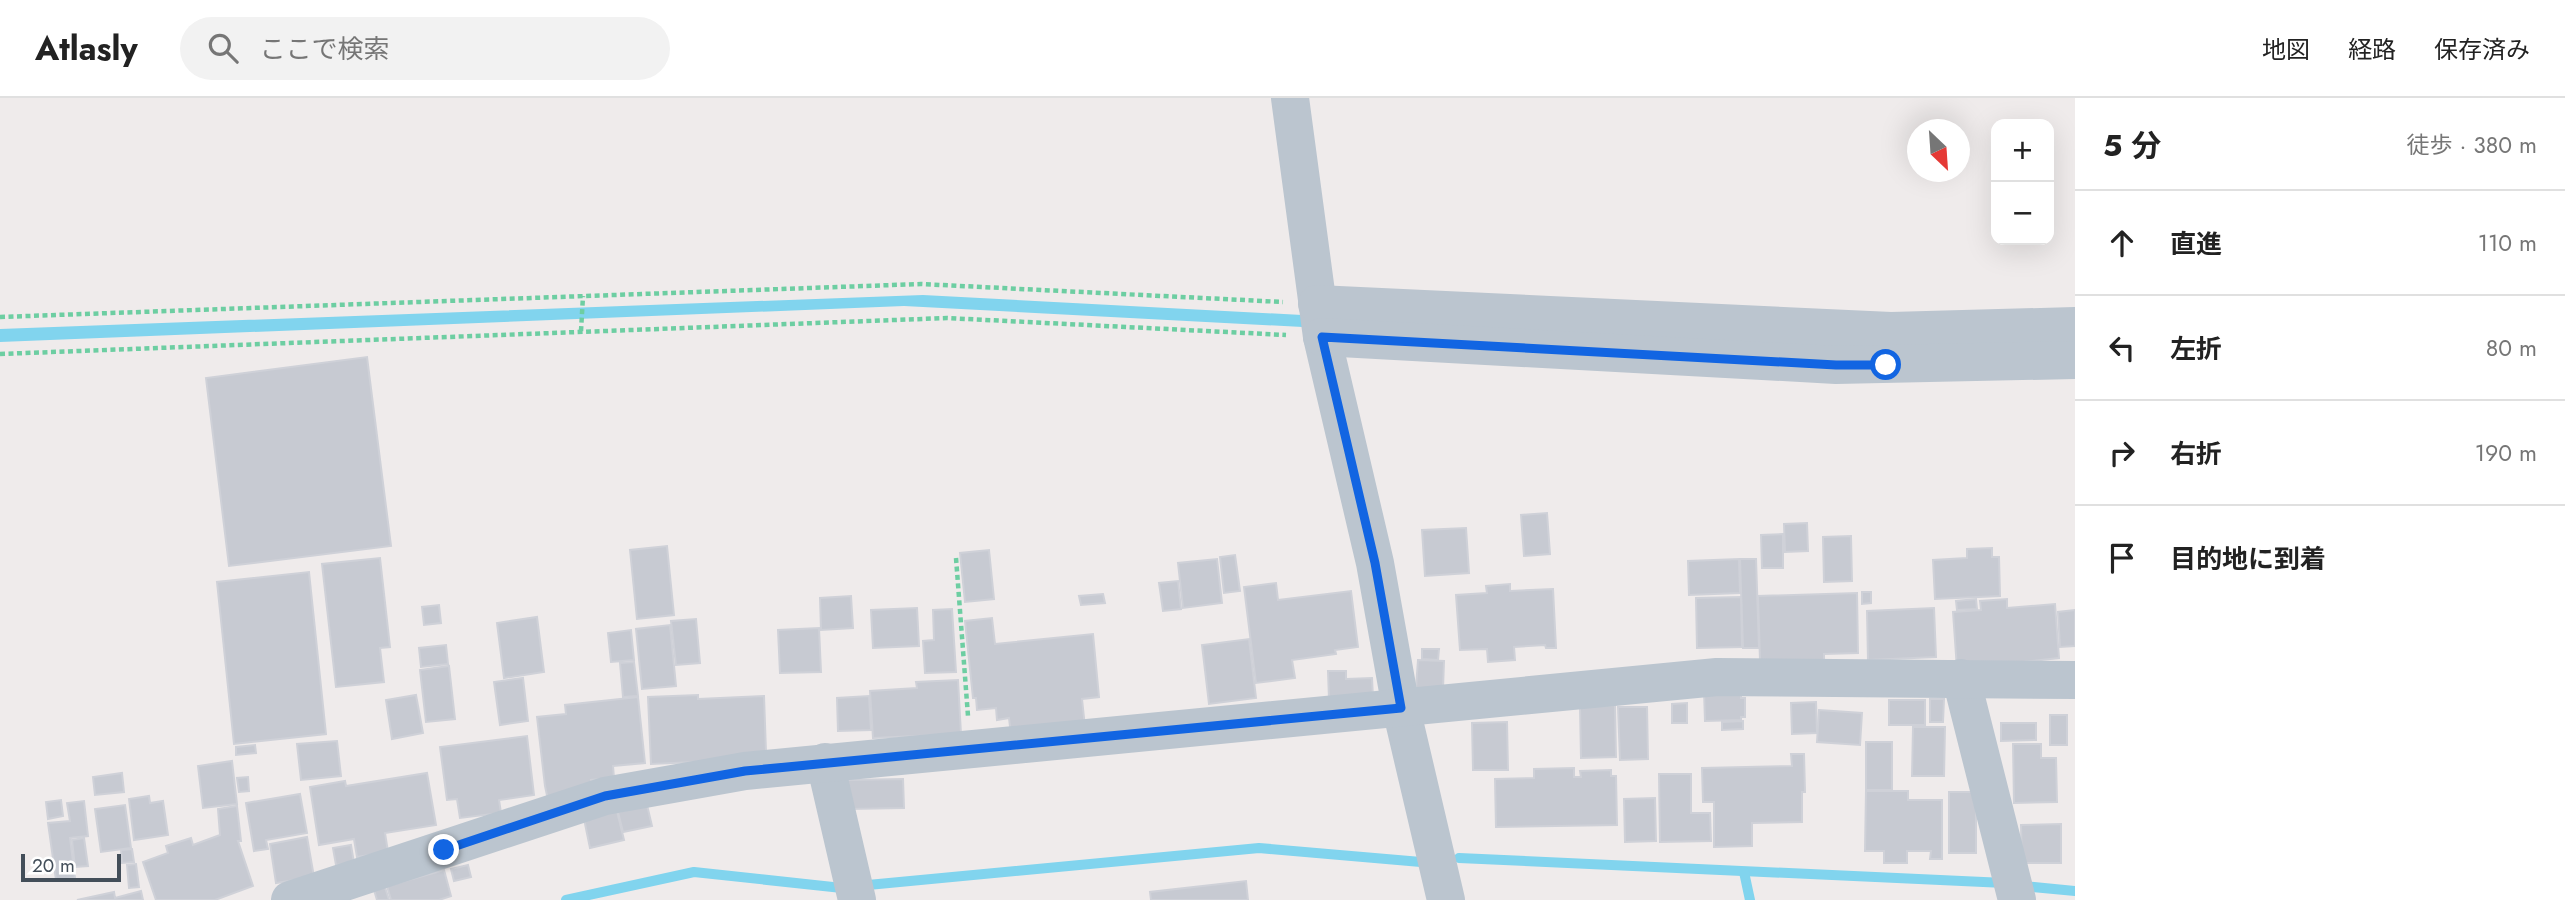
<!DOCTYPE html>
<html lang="ja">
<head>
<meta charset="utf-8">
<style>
	:root { --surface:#fff; --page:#f2f2f2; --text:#222; --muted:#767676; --line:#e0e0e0 }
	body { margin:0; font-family:Jost,"Noto Sans JP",sans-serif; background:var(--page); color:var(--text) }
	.controls { position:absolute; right:21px; top:21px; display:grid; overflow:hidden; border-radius:14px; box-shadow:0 7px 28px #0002 }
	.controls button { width:63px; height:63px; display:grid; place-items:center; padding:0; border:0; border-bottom:2px solid var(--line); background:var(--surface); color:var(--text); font:35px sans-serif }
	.compass { position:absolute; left:1907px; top:21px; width:63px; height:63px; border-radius:50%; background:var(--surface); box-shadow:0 7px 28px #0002; rotate:155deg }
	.scale { position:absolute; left:21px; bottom:18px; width:100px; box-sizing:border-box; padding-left:7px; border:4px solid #434e59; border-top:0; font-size:19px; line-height:24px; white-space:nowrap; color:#434e59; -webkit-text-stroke:5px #fff; paint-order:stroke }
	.stop { position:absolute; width:21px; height:21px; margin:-16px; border:5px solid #1265e2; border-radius:50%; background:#fff }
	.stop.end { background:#1265e2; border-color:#fff; box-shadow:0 2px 7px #0008 }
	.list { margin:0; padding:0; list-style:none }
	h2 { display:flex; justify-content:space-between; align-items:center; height:91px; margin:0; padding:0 28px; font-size:30px }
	h2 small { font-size:23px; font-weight:400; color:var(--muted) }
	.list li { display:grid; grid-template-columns:46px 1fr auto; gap:21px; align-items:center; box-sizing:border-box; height:105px; padding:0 28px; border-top:2px solid var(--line) }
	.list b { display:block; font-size:26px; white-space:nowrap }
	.list em { font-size:23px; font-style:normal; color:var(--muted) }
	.icon { flex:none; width:38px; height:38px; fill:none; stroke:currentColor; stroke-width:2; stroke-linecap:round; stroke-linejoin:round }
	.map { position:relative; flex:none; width:2075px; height:802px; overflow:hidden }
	header { display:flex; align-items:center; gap:42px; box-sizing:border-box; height:98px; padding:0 35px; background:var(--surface); border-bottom:2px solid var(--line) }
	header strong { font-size:33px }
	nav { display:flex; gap:38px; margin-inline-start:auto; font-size:24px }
	.search { width:490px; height:63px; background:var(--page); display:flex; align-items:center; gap:18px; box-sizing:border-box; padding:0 24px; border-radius:38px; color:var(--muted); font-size:26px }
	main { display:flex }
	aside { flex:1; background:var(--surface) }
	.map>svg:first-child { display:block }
	.water { fill:#81d4ee }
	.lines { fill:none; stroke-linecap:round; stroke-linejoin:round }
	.stream { stroke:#81d4ee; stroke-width:10 }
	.building { fill:#c7cad2; stroke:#cfd1d8; stroke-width:2 }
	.path { stroke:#6dcea2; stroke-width:4.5; stroke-dasharray:5 3.5; stroke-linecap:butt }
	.minor { stroke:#bbc5cf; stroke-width:38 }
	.route { stroke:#1265e2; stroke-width:9 }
</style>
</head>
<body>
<header>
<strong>Atlasly</strong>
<div class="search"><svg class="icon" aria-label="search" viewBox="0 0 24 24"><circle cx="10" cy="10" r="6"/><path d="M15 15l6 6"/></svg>ここで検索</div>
<nav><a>地図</a><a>経路</a><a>保存済み</a></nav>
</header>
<main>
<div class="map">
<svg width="2075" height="802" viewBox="0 0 2075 802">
	<rect width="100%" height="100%" fill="#efebeb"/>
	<!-- water -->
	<path class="water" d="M 923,197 L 1339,219 L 1340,231 L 904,208 L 0,244 L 0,231 Z"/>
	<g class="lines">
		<!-- stream -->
		<g class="stream">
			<path d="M 1459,760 L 2005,785"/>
			<path d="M 1744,774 L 1750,802"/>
			<path d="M 868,787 L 1259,750 L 1421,764"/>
			<path d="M 2023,788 L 2075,793"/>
			<path d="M 566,802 L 694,774 L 842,790"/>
		</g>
	</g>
	<!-- building -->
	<g class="building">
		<path d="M 367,259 L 391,448 L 229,468 L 206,280 Z"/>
		<path d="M 1547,415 L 1550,456 L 1524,458 L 1521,417 Z"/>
		<path d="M 1807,425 L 1808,453 L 1785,454 L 1784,426 Z"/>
		<path d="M 1466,430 L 1469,475 L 1425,478 L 1422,432 Z"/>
		<path d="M 1783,436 L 1783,470 L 1762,470 L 1761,437 Z"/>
		<path d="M 1851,438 L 1852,483 L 1824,484 L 1823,439 Z"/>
		<path d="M 667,448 L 674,517 L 637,521 L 630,452 Z"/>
		<path d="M 1992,450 L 1992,459 L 1999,459 L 2000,498 L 1935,501 L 1933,462 L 1967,460 L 1967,451 Z"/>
		<path d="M 989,452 L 994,501 L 965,504 L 960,455 Z"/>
		<path d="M 1235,457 L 1240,493 L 1224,495 L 1220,459 Z"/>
		<path d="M 380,460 L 390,549 L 380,550 L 384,584 L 336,589 L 322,466 Z"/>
		<path d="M 1217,461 L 1222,505 L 1183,510 L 1178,465 Z"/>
		<path d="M 1739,461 L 1740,495 L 1689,497 L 1688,463 Z"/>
		<path d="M 1740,461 L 1756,461 L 1759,550 L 1743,550 Z"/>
		<path d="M 309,474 L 326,636 L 234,646 L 217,484 Z"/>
		<path d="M 1178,483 L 1181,511 L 1163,513 L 1159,485 Z"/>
		<path d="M 1276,485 L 1278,502 L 1351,493 L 1358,549 L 1335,552 L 1336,556 L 1292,562 L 1295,580 L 1256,585 L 1244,489 Z"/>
		<path d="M 1510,486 L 1510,493 L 1553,491 L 1556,550 L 1546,550 L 1545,547 L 1514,549 L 1515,562 L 1488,564 L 1487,551 L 1460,552 L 1456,497 L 1487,495 L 1486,488 Z"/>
		<path d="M 1862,494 L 1871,494 L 1871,505 L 1862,506 Z"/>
		<path d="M 1857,495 L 1858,555 L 1824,556 L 1824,565 L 1760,562 L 1758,498 Z"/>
		<path d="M 1103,496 L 1105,505 L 1081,507 L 1079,498 Z"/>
		<path d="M 851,498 L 853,530 L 821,532 L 820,500 Z"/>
		<path d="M 1741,499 L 1742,549 L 1697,550 L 1696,500 Z"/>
		<path d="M 1976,501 L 1977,511 L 1957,512 L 1956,503 Z"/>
		<path d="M 2007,501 L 2007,510 L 2055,506 L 2059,560 L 1957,571 L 1953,514 L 1981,512 L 1980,503 Z"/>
		<path d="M 439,507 L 441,525 L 424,527 L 422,509 Z"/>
		<path d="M 917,510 L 919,548 L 873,550 L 871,512 Z"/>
		<path d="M 1934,510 L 1936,559 L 1868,562 L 1867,513 Z"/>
		<path d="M 952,511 L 956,574 L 925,575 L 923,543 L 934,542 L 933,512 Z"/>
		<path d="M 2075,512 L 2075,548 L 2060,549 L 2058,514 Z"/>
		<path d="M 537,519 L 544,574 L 504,580 L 497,525 Z"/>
		<path d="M 992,520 L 995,546 L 1093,536 L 1099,599 L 1082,601 L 1085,629 L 1011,637 L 1009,620 L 997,622 L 996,610 L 977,612 L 976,600 L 973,600 L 965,523 Z"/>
		<path d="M 696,521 L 700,565 L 676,567 L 671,523 Z"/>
		<path d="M 670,527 L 676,588 L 642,591 L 636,531 Z"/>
		<path d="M 819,530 L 821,574 L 780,575 L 778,532 Z"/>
		<path d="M 631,532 L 634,562 L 611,564 L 608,535 Z"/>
		<path d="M 1249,541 L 1256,600 L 1209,606 L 1202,547 Z"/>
		<path d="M 446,547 L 448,566 L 421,569 L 419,550 Z"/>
		<path d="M 1422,551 L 1439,551 L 1438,562 L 1422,561 Z"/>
		<path d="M 1418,562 L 1444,563 L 1443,591 L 1416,590 Z"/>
		<path d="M 634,564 L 638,598 L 623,599 L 620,565 Z"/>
		<path d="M 449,568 L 455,621 L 426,624 L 420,572 Z"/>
		<path d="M 1328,573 L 1346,573 L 1346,581 L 1372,580 L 1373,600 L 1329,601 Z"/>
		<path d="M 523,580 L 528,623 L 500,627 L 494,584 Z"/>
		<path d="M 958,582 L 961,636 L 873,640 L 870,593 L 917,590 L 916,584 Z"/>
		<path d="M 1704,593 L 1741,593 L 1741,600 L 1745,600 L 1745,619 L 1741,619 L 1741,622 L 1705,623 Z"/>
		<path d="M 416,597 L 423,635 L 392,641 L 386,602 Z"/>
		<path d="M 698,597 L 698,601 L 764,598 L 766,654 L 741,662 L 651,666 L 648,599 Z"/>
		<path d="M 869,598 L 871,632 L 838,633 L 837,600 Z"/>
		<path d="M 638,599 L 645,665 L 613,668 L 614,680 L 591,682 L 593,690 L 548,702 L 545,688 L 537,619 L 566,616 L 565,607 Z"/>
		<path d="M 1930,601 L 1944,601 L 1943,624 L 1930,624 Z"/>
		<rect x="1889" y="602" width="36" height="25"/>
		<path d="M 1816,604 L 1817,635 L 1792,636 L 1791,605 Z"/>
		<path d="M 1687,605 L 1687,625 L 1672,625 L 1672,606 Z"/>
		<path d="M 1615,607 L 1616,659 L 1581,660 L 1580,608 Z"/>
		<path d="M 1618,609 L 1647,609 L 1648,661 L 1620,662 Z"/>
		<path d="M 1819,612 L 1862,615 L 1860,647 L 1817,644 Z"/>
		<rect x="2050" y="617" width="17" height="30"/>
		<path d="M 1743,623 L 1743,631 L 1722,632 L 1722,624 Z"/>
		<path d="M 1507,624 L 1508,672 L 1473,672 L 1472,625 Z"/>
		<path d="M 2001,625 L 2036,625 L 2036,642 L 2001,643 Z"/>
		<path d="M 1913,629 L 1945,629 L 1944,678 L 1912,678 Z"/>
		<path d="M 527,638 L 534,697 L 499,702 L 501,715 L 460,720 L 457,701 L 447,702 L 440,649 Z"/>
		<path d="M 337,643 L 341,678 L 301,682 L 297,646 Z"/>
		<rect x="1866" y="644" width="26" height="48"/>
		<path d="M 2013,646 L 2041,646 L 2041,660 L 2056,660 L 2057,704 L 2014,705 Z"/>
		<path d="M 255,647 L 256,655 L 236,657 L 236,649 Z"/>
		<path d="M 1791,656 L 1804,656 L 1805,694 L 1802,694 L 1802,724 L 1752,725 L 1752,748 L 1714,749 L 1714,704 L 1703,704 L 1702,670 L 1792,668 Z"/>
		<path d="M 232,663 L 237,706 L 203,710 L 198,668 Z"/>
		<path d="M 1574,670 L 1574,679 L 1581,679 L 1580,673 L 1611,672 L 1611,678 L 1616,678 L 1617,727 L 1496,729 L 1495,681 L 1534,680 L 1534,671 Z"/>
		<path d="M 122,675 L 124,694 L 95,697 L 93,679 Z"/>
		<path d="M 427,675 L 436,727 L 385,735 L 388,754 L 357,759 L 354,741 L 319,747 L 310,689 L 345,683 L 346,688 Z"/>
		<path d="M 1659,676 L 1691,676 L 1691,715 L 1710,715 L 1711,743 L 1660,744 Z"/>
		<path d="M 248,679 L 249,693 L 239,694 L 237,680 Z"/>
		<path d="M 903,681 L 904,710 L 848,711 L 847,682 Z"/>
		<path d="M 1866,693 L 1908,693 L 1908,702 L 1942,702 L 1942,761 L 1930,761 L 1931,753 L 1907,753 L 1907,765 L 1884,765 L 1884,753 L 1865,753 Z"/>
		<rect x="1949" y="694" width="27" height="61"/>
		<path d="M 300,696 L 307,735 L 266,742 L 268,751 L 254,753 L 246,705 Z"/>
		<path d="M 149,698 L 150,705 L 163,703 L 168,737 L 134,742 L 129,701 Z"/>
		<path d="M 1655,700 L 1656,743 L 1625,744 L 1624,701 Z"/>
		<path d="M 61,702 L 63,718 L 48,721 L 46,704 Z"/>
		<path d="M 84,703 L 88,738 L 70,740 L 75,780 L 56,782 L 48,725 L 70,723 L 67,705 Z"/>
		<path d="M 125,707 L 131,750 L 101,754 L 95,711 Z"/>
		<path d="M 647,707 L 652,728 L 623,734 L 618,714 Z"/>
		<path d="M 237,708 L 241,743 L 238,743 L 253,788 L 215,802 L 156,802 L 143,764 L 168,755 L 166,748 L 191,740 L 193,747 L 220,737 L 218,711 Z"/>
		<path d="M 616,709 L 624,742 L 590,750 L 583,716 Z"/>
		<path d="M 2061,726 L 2061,765 L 2022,765 L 2021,727 Z"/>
		<path d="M 307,739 L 314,779 L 276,785 L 270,746 Z"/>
		<path d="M 84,740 L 88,768 L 75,769 L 72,742 Z"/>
		<path d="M 351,747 L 354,765 L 336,767 L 333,750 Z"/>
		<path d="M 132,751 L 134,764 L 122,765 L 121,752 Z"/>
		<path d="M 136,766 L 139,789 L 129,790 L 127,767 Z"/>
		<path d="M 468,767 L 471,779 L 454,783 L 451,771 Z"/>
		<path d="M 444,772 L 451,798 L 439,802 L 391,802 L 387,788 Z"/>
		<path d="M 1246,783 L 1248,802 L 1151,802 L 1150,794 Z"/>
		<path d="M 385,789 L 389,802 L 377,802 L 374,792 Z"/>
		<path d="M 141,793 L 143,802 L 77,802 L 114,794 L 115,800 Z"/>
	</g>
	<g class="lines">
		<!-- path -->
		<g class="path">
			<path d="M 0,219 L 921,186 L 1283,204"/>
			<path d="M 581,233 L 583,198"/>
			<path d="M 0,256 L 947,220 L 1286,237"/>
			<path d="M 956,460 L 968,618"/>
		</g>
		<!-- minor -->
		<g class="minor">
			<path d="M 1290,0 L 1322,239 L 1375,465 L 1401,610 L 1446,802"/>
			<path d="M 1317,206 L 1891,233 L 2075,228"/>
			<path d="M 1322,239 L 1836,267 L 2075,262"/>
			<path d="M 1961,580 L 2017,802"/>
			<path d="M 825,664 L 857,802"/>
			<path d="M 290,802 L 605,698 L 745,673 L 1717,579 L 2075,582"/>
		</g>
	</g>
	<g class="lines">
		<!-- route -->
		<path class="route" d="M 444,752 L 605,698 L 745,673 L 1401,610 L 1375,465 L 1322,239 L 1836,267 L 1886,267"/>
	</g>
</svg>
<div class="controls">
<button>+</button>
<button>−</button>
</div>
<svg class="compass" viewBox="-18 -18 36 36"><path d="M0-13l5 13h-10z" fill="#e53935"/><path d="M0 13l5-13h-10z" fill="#767676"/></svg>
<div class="scale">20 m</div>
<div class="stop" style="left:1886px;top:267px"></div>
<div class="stop end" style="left:444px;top:752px"></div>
</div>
<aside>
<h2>5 分<small>徒歩 · 380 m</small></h2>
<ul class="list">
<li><svg class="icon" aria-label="ahead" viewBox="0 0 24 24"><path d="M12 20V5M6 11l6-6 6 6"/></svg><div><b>直進</b></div><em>110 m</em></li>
<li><svg class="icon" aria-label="left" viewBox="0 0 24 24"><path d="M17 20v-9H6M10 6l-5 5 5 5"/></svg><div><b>左折</b></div><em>80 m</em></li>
<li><svg class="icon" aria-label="right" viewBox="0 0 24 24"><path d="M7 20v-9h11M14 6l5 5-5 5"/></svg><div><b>右折</b></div><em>190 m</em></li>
<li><svg class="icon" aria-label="arrive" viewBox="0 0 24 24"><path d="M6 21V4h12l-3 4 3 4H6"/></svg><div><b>目的地に到着</b></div></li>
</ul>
</aside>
</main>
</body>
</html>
